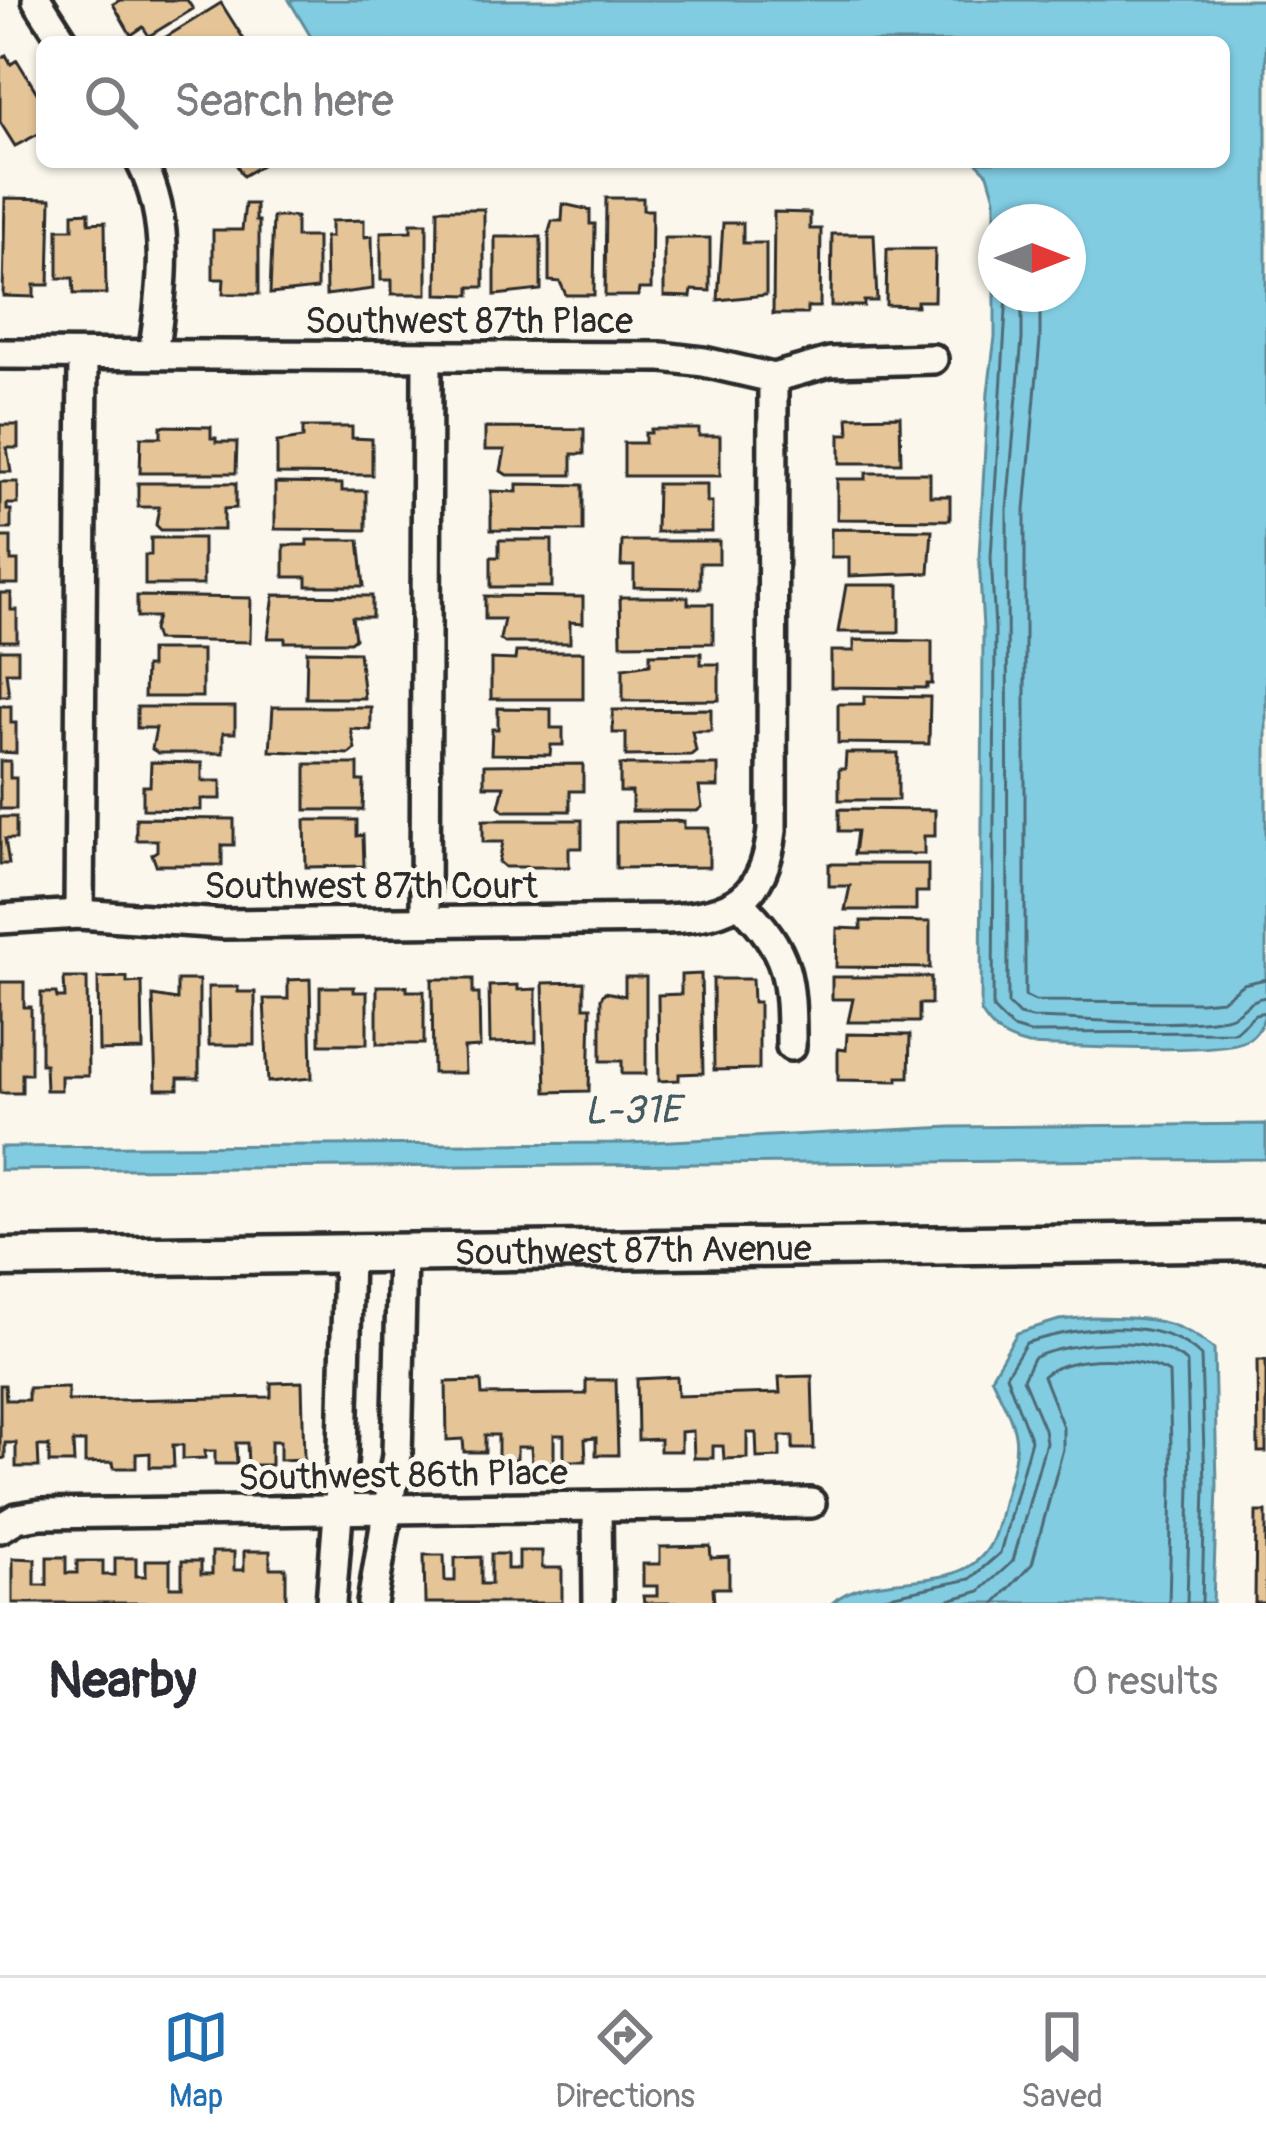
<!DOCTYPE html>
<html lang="en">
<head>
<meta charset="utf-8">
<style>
	:root { --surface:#fff; --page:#f2f2f3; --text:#2b2b33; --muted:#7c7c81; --line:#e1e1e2; --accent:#1f6fb2 }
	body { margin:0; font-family:Pangolin,sans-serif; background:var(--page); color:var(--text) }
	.compass { position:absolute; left:978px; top:204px; width:108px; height:108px; border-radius:50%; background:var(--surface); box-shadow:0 3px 9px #0004; rotate:90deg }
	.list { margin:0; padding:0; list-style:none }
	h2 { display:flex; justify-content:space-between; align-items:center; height:156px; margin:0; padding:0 48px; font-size:51px }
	h2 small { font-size:39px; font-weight:400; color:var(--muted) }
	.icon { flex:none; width:66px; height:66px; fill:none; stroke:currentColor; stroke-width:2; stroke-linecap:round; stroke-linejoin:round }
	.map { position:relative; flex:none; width:1266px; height:1603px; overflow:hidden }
	.search { position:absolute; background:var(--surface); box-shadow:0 3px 9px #0004; left:36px; right:36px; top:36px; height:132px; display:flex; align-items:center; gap:30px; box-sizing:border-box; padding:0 42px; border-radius:18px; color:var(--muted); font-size:45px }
	.sheet { height:372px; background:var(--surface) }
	nav { display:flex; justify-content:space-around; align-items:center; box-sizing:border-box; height:168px; border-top:3px solid var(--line); background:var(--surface); font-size:33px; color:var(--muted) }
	nav a { display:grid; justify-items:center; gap:6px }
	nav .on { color:var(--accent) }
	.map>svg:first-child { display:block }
	.water { fill:#82cce2; stroke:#5f8c99; stroke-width:3; fill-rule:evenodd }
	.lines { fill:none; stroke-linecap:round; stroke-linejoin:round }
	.shore { stroke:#4e6b74; stroke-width:3 }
	.building { fill:#e5c597; stroke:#2b2b2b; stroke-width:3 }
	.street-casing { stroke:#2b2b2b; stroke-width:36 }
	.secondary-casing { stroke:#2b2b2b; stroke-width:45 }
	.street { stroke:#fbf7ec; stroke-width:27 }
	.secondary { stroke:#fbf7ec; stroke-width:36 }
	.labels { text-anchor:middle; stroke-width:10; stroke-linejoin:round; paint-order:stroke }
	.street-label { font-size:36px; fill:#2b2b2b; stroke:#fbf7ec }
	.water-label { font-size:39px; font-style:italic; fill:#455b62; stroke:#fbf7ec }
</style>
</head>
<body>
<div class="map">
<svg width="1266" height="1603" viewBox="0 0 1266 1603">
	<rect width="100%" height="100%" fill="#fbf7ec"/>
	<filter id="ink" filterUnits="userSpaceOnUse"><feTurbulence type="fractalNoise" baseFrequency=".00833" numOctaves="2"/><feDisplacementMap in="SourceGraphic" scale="24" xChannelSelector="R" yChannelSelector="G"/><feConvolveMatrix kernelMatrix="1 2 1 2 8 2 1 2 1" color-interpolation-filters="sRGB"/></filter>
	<g filter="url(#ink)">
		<!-- water -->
		<g class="water">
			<path d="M 289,0 L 1266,0 L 1266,1012 C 1262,1024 1257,1036 1245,1041 C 1215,1055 1069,1046 1028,1045 C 1005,1039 993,1032 981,1012 L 983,629 L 979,558 L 988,392 L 995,337 L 995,198 L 988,174 L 976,162 L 1224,162 L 1224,42 L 314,42 ZM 996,222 L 1068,222 L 1068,294 L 996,294 Z"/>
			<path d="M 1266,1124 L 1266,1159 L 0,1170 L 0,1147 L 631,1143 L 951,1127 Z"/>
			<path d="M 1093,1317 C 1143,1318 1174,1316 1214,1349 L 1217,1486 L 1213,1603 L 832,1603 C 873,1565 962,1600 991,1543 C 998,1530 1000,1513 1004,1499 C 1023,1435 1019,1435 991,1377 L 1017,1333 L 1059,1320 Z"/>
		</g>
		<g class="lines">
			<!-- shore -->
			<g class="shore">
				<path d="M 1007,294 L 991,557 L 995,629 L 993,1009 L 1012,1028 L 1030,1033 L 1235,1032 L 1255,1014 L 1266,1012"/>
				<path d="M 1022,294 L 1022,339 L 1007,509 L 1008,1004 L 1019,1015 L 1032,1018 C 1093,1019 1166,1028 1225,1018 C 1242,1015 1246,999 1266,997"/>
				<path d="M 1040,294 L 1040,340 L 1025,510 L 1025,996 L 1035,1001 L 1201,1002 L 1222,1000 L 1243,984 L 1266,979"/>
				<path d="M 856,1603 L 970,1579 L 1000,1553 L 1031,1440 L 1006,1375 L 1026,1343 C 1078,1327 1159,1314 1201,1356 L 1205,1485 L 1202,1603"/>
				<path d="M 939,1603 L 980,1591 L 1013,1561 L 1046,1442 L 1044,1429 L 1023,1379 L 1033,1358 C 1068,1341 1158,1333 1187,1363 L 1190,1485 L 1187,1603"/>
				<path d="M 995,1603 L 1032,1564 L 1063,1449 L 1063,1427 L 1043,1376 C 1069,1353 1140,1356 1169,1373 L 1172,1485 L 1169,1603"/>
			</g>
		</g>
		<!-- building -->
		<g class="building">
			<path d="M 120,0 L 187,0 L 193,9 L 149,36 L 143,27 L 131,35 L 113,4 Z"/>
			<path d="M 221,3 L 245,41 L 158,42 Z"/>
			<path d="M 6,55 L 11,64 L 17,60 L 42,101 L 42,132 L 15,146 L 0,122 L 0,59 Z"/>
			<path d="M 235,162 L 267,162 L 243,176 Z"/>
			<path d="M 5,198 L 51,199 L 49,285 L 34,285 L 34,297 L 3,296 Z"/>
			<path d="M 606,198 L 643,198 L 643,210 L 652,210 L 651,289 L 639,289 L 638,296 L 605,296 Z"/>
			<path d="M 245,204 L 256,204 L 256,221 L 259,221 L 259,294 L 223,294 L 224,279 L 213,279 L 213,230 L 242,230 Z"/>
			<path d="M 563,204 L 590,210 L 590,224 L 595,224 L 594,295 L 566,295 L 560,282 L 549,281 L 549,232 L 552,221 L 562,221 Z"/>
			<path d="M 438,209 L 484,209 L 484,287 L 470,287 L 470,295 L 437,294 Z"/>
			<path d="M 89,212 L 89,223 L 105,222 L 106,294 L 74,294 L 73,278 L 58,278 L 58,229 L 73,229 L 73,213 Z"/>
			<path d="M 774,212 L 810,213 L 810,229 L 821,229 L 820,307 L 807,307 L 807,314 L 773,314 Z"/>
			<path d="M 273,217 L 296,217 L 296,237 L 317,237 L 317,289 L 270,294 Z"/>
			<path d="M 364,220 L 364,237 L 372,236 L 373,289 L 326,295 L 325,237 L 331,237 L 331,221 Z"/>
			<path d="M 411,223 L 427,223 L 427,294 L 392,294 L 392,280 L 381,280 L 381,232 L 411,231 Z"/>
			<path d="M 723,223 L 743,223 L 743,243 L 766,243 L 766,295 L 718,300 Z"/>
			<path d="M 832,234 L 874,234 L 877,301 L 864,301 L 864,306 L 831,306 Z"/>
			<path d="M 495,237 L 541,237 L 541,290 L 495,295 Z"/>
			<path d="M 664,238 L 710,238 L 710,291 L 692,290 L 691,297 L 664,296 Z"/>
			<path d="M 887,249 L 935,249 L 934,301 L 917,301 L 917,306 L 886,305 Z"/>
			<path d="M 900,416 L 901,463 L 840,463 L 840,434 L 849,434 L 848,417 Z"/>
			<path d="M 0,425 L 18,425 L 18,448 L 7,448 L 11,472 L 0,472 Z"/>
			<path d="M 161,426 L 211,427 L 211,438 L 216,438 L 216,442 L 237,442 L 236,473 L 140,473 L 141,437 L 161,437 Z"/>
			<path d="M 303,427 L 352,427 L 352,438 L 372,439 L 372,475 L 277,474 L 277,442 L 303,438 Z"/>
			<path d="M 485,428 L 584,429 L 584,454 L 572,454 L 572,475 L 507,475 L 501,471 L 505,450 L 485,450 Z"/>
			<path d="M 651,429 L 699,429 L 699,436 L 720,436 L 720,476 L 624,476 L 624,443 L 645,443 L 645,433 L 651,433 Z"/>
			<path d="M 866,473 L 930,473 L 930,496 L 950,496 L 950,520 L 837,519 L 837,479 L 866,479 Z"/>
			<path d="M 0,482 L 18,482 L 18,504 L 7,504 L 7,510 L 11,510 L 11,529 L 0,529 Z"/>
			<path d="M 138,483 L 236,483 L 236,508 L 224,509 L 224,530 L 161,530 L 156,525 L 159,507 L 138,507 Z"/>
			<path d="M 275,483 L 342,484 L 342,491 L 366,491 L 366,530 L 275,529 Z"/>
			<path d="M 517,484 L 583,485 L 583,531 L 491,530 L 491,491 L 517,492 Z"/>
			<path d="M 657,484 L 707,484 L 707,502 L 712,502 L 712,532 L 656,532 Z"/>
			<path d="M 831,529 L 932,530 L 929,573 L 849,576 L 849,557 L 831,557 Z"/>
			<path d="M 0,537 L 11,537 L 11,561 L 18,561 L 18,584 L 0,584 Z"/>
			<path d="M 151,538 L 203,538 L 203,585 L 145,585 L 145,555 L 151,555 Z"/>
			<path d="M 307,540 L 359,540 L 364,586 L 307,586 L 307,577 L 284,577 L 284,545 L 307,545 Z"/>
			<path d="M 499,540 L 552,540 L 552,587 L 491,587 L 491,557 L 499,557 Z"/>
			<path d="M 622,541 L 719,541 L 719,563 L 700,563 L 700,588 L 634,587 L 634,566 L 621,566 Z"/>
			<path d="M 846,585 L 899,585 L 899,632 L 838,632 Z"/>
			<path d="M 0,593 L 11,593 L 11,610 L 17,610 L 17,641 L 0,641 Z"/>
			<path d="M 274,595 L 372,596 L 372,617 L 352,617 L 355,638 L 350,642 L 285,642 L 285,638 L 268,638 Z"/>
			<path d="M 137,596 L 251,598 L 250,642 L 156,640 L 153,630 L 157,617 L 137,617 Z"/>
			<path d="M 485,596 L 583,597 L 583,623 L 570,622 L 570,643 L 505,643 L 500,639 L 504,619 L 485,619 Z"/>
			<path d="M 620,597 L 688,597 L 688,604 L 713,604 L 713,643 L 621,644 Z"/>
			<path d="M 854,640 L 932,641 L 932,684 L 927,684 L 927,688 L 831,687 L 831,651 L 854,651 Z"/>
			<path d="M 0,650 L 18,650 L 18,672 L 6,672 L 9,696 L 0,696 Z"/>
			<path d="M 150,650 L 202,650 L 202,697 L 144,697 L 145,667 L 150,667 Z"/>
			<path d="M 307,651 L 359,652 L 364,698 L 306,698 Z"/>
			<path d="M 516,652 L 583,652 L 583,699 L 491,699 L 491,659 L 515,660 Z"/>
			<path d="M 701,653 L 701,664 L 719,664 L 719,700 L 623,701 L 623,668 L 650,664 L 650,654 Z"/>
			<path d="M 864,696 L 930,697 L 929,744 L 838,743 L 838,704 L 864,704 Z"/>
			<path d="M 0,706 L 11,706 L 11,723 L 16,723 L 16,753 L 0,752 Z"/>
			<path d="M 137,707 L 235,707 L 235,733 L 223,733 L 223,753 L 158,753 L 152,749 L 156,728 L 137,728 Z"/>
			<path d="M 273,707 L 371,707 L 371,730 L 351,729 L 355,749 L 349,754 L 270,751 Z"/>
			<path d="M 498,708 L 551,709 L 551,728 L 563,728 L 563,745 L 551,745 L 550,755 L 491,754 L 492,729 L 498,729 Z"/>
			<path d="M 711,709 L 711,731 L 692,731 L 696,751 L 691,755 L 626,756 L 626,733 L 613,733 L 613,710 Z"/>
			<path d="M 846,753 L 898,753 L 898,800 L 839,800 L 839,769 L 845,769 Z"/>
			<path d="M 0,761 L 10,761 L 10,778 L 16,778 L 16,809 L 0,809 Z"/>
			<path d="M 151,762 L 202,763 L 202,781 L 221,781 L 221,799 L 201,799 L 201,810 L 143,809 L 143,786 L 150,786 Z"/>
			<path d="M 306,764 L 358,764 L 358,781 L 364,781 L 363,810 L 306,810 Z"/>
			<path d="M 583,764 L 583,791 L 570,791 L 570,811 L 504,811 L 499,806 L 504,786 L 484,786 L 484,765 Z"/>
			<path d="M 620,765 L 718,765 L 718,787 L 699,787 L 702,807 L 697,811 L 632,811 L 632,792 L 620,792 Z"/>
			<path d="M 839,809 L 935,810 L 935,836 L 924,836 L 924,854 L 854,854 L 857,831 L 839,831 Z"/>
			<path d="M 0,817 L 16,817 L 16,839 L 5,839 L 9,864 L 0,864 Z"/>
			<path d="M 136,818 L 234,819 L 234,845 L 222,845 L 222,865 L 156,865 L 152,854 L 157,851 L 157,840 L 136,840 Z"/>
			<path d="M 305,820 L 357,820 L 357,836 L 363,835 L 364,866 L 306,867 Z"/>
			<path d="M 483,820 L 582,820 L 582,848 L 569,848 L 569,867 L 505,867 L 499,862 L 503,842 L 483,842 Z"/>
			<path d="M 684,821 L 684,828 L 709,828 L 709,867 L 616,868 L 616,822 Z"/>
			<path d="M 829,864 L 928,864 L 928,892 L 916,892 L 916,910 L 845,910 L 850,886 L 829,886 Z"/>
			<path d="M 861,921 L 930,922 L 930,968 L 836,967 L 837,928 L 861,929 Z"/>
			<path d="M 701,974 L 703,1073 L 679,1074 L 679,1080 L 659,1081 L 658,995 L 681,994 L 681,975 Z"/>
			<path d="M 127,977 L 127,983 L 142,982 L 143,1050 L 99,1051 L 98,978 Z"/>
			<path d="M 625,977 L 646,977 L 646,1074 L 622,1074 L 622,1061 L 601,1061 L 601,998 L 605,992 L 625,996 Z"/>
			<path d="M 832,977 L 931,977 L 931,1004 L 919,1004 L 919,1022 L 848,1022 L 853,999 L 832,999 Z"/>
			<path d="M 64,978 L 87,978 L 88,1076 L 61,1076 L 61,1090 L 46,1090 L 45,1064 L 41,1064 L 41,993 L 56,993 L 57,998 L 65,998 Z"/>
			<path d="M 310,979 L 312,1078 L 268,1082 L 264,999 L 288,999 L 288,980 Z"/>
			<path d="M 432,979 L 473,979 L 473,994 L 479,994 L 480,1047 L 464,1048 L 465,1073 L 433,1073 Z"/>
			<path d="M 713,979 L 752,979 L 753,1002 L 759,1002 L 759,1069 L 714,1070 Z"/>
			<path d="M 177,980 L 199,980 L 199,1078 L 178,1078 L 178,1089 L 156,1089 L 153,996 L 177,1000 Z"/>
			<path d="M 0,982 L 24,982 L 24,1007 L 31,1007 L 31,1074 L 22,1074 L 22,1093 L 0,1093 Z"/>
			<path d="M 584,982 L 584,1007 L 591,1007 L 589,1091 L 546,1092 L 543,983 Z"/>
			<path d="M 518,985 L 518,990 L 536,989 L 536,1042 L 490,1043 L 489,986 Z"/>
			<path d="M 377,986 L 407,986 L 407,991 L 424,991 L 424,1044 L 377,1044 Z"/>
			<path d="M 208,987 L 238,987 L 238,992 L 255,992 L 255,1045 L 209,1045 Z"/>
			<path d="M 320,987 L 354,987 L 354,992 L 367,992 L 367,1044 L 320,1044 Z"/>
			<path d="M 847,1034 L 910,1035 L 909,1077 L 898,1077 L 898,1081 L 838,1080 L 838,1049 L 846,1050 Z"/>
			<path d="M 1257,1360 L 1266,1360 L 1266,1452 L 1258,1452 Z"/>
			<path d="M 812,1376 L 814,1449 L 793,1449 L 793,1436 L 780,1436 L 780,1457 L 757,1458 L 756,1433 L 747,1433 L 747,1458 L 724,1459 L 723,1446 L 713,1446 L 713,1458 L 694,1458 L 693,1431 L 681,1432 L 681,1451 L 660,1451 L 660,1439 L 638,1440 L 637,1379 L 677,1377 L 678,1396 L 780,1393 L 779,1377 Z"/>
			<path d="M 586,1380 L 616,1380 L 618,1455 L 596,1455 L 596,1438 L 585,1439 L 586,1461 L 564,1461 L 564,1435 L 554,1435 L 554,1462 L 532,1463 L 531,1447 L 517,1447 L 517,1460 L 498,1460 L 498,1435 L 485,1435 L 485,1452 L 464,1452 L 463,1439 L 447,1440 L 446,1382 L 481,1381 L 482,1395 L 586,1394 Z"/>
			<path d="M 302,1382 L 304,1459 L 280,1460 L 280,1441 L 271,1441 L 271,1465 L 248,1465 L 247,1443 L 236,1443 L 237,1464 L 215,1464 L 215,1451 L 205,1451 L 205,1458 L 183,1459 L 183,1445 L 173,1445 L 174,1467 L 150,1467 L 150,1453 L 136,1454 L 136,1468 L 114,1468 L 113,1462 L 85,1463 L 85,1442 L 73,1442 L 74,1463 L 49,1463 L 49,1446 L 38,1446 L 39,1467 L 16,1467 L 16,1443 L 5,1443 L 5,1458 L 0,1459 L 0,1385 L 5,1385 L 6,1400 L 28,1400 L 28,1388 L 68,1387 L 68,1401 L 271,1397 L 271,1383 Z"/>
			<path d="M 1256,1512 L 1266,1512 L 1266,1603 L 1255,1603 Z"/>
			<path d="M 710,1546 L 711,1558 L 729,1557 L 729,1588 L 713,1588 L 714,1603 L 644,1603 L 643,1596 L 657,1596 L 657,1586 L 643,1586 L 643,1564 L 660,1564 L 660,1547 Z"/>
			<path d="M 244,1551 L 270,1551 L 270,1568 L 286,1568 L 286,1603 L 13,1603 L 13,1558 L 35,1559 L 35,1585 L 47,1585 L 47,1557 L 66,1557 L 66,1573 L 77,1573 L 77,1561 L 103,1561 L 103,1575 L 115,1575 L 115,1558 L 136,1558 L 136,1576 L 146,1576 L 146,1560 L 170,1560 L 170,1587 L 182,1587 L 182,1561 L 201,1561 L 201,1574 L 212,1574 L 212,1552 L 234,1552 L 234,1570 L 244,1570 Z"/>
			<path d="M 519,1551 L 542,1551 L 542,1568 L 562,1568 L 562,1603 L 425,1603 L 424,1555 L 444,1555 L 445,1581 L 455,1581 L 455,1558 L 481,1557 L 481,1584 L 491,1584 L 491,1554 L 507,1554 L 507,1569 L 519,1569 Z"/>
		</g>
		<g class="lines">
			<defs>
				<g id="street">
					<path d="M 37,0 L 64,42"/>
					<path d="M 141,162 C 172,222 163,289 153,354"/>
					<path d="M 0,354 L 662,357 L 704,362 L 773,378 L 830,362 L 933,359"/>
					<path d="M 740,903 C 790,952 791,979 791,1046"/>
					<path d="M 79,914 L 83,355"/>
					<path d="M 0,919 L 79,914 L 222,924 L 667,919 C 732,916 765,899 772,830 L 773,378"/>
					<path d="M 425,921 L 427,358"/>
					<path d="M 597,1508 L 598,1603"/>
					<path d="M 0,1528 L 17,1518 L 41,1514 L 811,1503"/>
					<path d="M 331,1603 L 343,1450 L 348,1256"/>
					<path d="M 372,1603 L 397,1455 L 402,1254"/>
				</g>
				<g id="secondary">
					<path id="s1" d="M 0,1258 L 1266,1241"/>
				</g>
			</defs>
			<!-- street casing -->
			<use href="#street" class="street-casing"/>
			<!-- secondary casing -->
			<use href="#secondary" class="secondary-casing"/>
			<!-- street -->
			<use href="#street" class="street"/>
			<!-- secondary -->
			<use href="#secondary" class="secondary"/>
		</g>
	</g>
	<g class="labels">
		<!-- street labels -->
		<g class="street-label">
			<text x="469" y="333">Southwest 87th Place</text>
			<text x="371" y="898">Southwest 87th Court</text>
			<text dy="13" stroke="none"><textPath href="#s1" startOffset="633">Southwest 87th Avenue</textPath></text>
			<text transform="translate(403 1474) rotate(-1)" y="13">Southwest 86th Place</text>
		</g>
		<!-- water labels -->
		<g class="water-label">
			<text transform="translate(632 1109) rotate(-1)" y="14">L-31E</text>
		</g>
	</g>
</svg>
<svg class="compass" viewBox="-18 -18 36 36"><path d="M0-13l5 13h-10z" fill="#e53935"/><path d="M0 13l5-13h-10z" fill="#7c7c81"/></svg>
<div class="search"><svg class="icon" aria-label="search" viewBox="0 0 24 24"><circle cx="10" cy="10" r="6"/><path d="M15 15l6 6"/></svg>Search here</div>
</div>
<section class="sheet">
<h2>Nearby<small>0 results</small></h2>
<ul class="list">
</ul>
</section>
<nav>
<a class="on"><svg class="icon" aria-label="map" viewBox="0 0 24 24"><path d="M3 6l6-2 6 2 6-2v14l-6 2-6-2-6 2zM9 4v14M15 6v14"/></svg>Map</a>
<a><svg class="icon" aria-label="directions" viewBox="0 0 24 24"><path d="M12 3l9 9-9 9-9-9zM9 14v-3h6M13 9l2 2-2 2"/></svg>Directions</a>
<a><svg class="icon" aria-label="saved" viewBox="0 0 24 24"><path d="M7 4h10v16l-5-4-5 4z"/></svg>Saved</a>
</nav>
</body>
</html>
